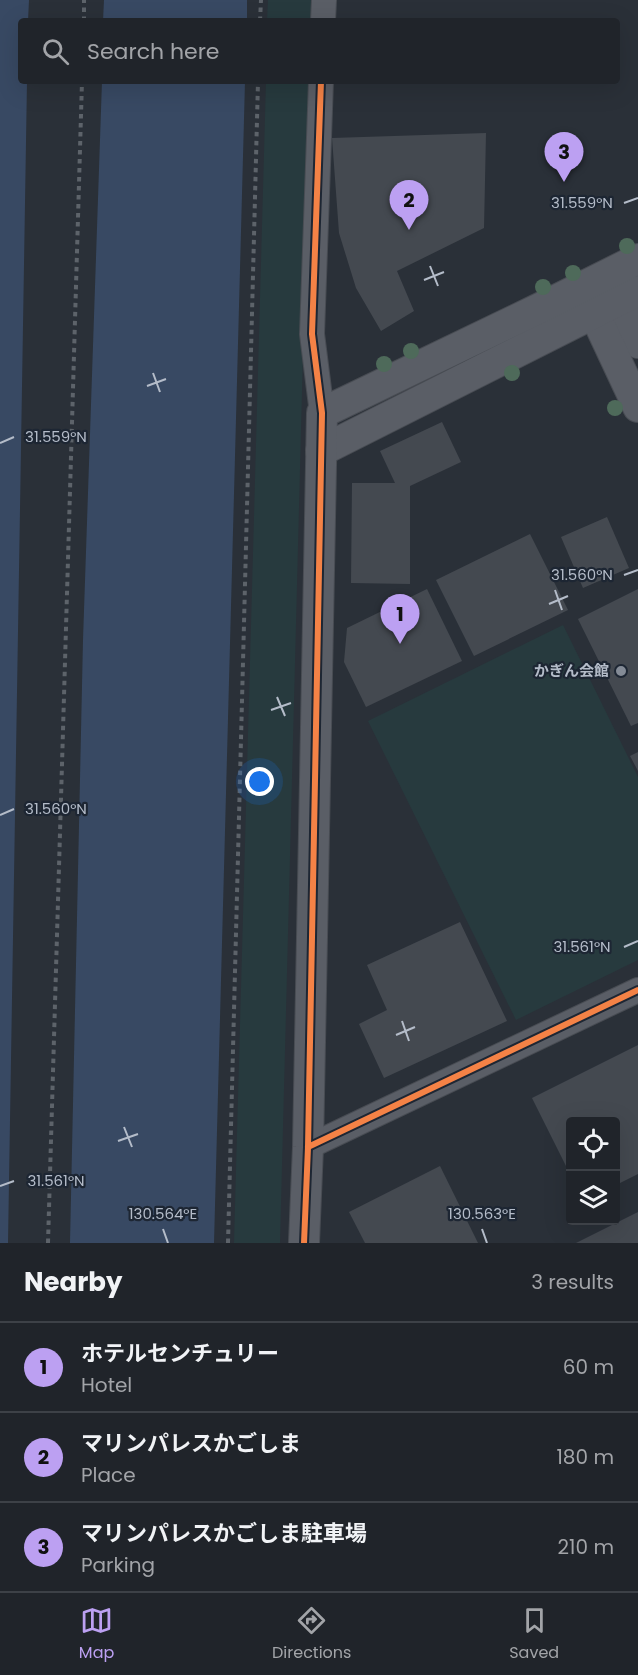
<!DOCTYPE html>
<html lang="en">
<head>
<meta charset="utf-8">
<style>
	:root { --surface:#20242a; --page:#282c32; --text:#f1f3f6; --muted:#a2a4a8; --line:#3d4147; --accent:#bca0f2 }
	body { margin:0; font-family:Poppins,"Noto Sans JP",sans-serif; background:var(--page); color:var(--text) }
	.controls { position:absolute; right:18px; bottom:18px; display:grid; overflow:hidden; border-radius:6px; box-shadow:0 6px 24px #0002 }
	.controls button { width:54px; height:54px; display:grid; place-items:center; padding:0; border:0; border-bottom:2px solid var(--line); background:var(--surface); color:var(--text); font:30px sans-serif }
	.you { position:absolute; left:260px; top:782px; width:21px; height:21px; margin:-15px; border:4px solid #fff; border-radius:50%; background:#1a73e8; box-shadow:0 0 0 9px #1a73e833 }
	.badge { display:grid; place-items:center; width:39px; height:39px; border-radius:50%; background:var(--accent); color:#111; font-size:20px; font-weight:700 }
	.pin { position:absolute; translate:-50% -50px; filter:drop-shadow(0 2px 3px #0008) }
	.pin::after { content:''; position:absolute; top:32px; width:21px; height:18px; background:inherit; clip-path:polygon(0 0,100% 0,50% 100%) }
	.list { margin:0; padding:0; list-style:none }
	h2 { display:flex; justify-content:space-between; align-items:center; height:78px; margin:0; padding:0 24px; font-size:26px }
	h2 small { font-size:20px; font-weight:400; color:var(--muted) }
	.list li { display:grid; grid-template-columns:39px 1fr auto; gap:18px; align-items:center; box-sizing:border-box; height:90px; padding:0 24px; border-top:2px solid var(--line) }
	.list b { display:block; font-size:22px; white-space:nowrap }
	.list p { margin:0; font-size:20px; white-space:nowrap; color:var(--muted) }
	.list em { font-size:20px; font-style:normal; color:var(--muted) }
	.icon { flex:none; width:33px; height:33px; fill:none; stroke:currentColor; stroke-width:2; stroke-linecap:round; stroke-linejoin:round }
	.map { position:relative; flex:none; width:638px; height:1243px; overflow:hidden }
	.search { position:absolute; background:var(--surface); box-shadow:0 6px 24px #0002; left:18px; right:18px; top:18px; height:66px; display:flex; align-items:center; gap:15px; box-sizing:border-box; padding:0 21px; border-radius:6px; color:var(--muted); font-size:22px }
	.sheet { height:348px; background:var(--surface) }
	nav { display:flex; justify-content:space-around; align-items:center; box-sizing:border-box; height:84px; border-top:2px solid var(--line); background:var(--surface); font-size:16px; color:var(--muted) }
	nav a { display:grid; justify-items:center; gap:3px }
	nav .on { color:var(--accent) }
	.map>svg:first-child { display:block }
	.green { fill:#273a3e }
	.water { fill:#384963 }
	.building { fill:#444950 }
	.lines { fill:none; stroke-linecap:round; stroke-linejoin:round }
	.minor-casing { stroke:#484c53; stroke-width:26 }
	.tertiary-casing { stroke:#484c53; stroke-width:32 }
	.path { stroke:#5d636a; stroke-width:4; stroke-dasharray:4.5 4.5; stroke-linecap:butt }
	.minor { stroke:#5a5e66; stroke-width:24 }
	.tertiary { stroke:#5a5e66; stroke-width:30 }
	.cycleway-casing { stroke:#1d2633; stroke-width:10 }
	.cycleway { stroke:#f48246; stroke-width:6 }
	.tree { fill:#4e6a5a }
	.ticks { fill:none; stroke:#b4bcc9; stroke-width:2 }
	.poi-dot { fill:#848b96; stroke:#1d2633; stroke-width:2 }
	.labels { text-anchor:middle; stroke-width:4.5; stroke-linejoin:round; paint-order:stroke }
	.poi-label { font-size:15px; font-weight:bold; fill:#b4bcc9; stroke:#1d2633; text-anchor:end }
	.ticks-label { font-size:15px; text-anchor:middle; fill:#b4bcc9; stroke:#1d2633; stroke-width:4.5; stroke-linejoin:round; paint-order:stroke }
</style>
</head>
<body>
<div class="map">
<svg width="638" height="1243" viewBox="0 0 638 1243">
	<rect width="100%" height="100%" fill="#2a3038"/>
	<!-- green -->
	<g class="green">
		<path d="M 268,0 L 312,0 L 312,21 L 267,21 Z"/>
		<path d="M 266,81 L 310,81 L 280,1243 L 234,1243 Z"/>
		<path d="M 563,625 L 638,777 L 638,960 L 516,1020 L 368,721 Z"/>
	</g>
	<!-- water -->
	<g class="water">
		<path d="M 0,0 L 29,0 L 28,21 L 21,21 L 21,81 L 27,81 L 8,1243 L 0,1243 Z"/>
		<path d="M 104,0 L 247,0 L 247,21 L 103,21 Z"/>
		<path d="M 102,81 L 245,81 L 214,1243 L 70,1243 L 83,640 Z"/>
	</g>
	<!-- building -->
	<g class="building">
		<path d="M 486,133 L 484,228 L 397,271 L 414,311 L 381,331 L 356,288 L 339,233 L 332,138 Z"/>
		<path d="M 442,422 L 461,462 L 410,486 L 410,584 L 351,583 L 352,483 L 395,483 L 380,451 Z"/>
		<path d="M 607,517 L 629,568 L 583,588 L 561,537 Z"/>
		<path d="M 530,534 L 568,610 L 474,656 L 436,580 Z"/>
		<path d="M 427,589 L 462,661 L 366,707 L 344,662 L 347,628 Z"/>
		<path d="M 638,589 L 638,723 L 631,726 L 578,619 Z"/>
		<path d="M 638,752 L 638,771 L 630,756 Z"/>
		<path d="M 460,922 L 507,1021 L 384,1078 L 359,1024 L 387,1010 L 367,965 Z"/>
		<path d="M 638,1045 L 638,1174 L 616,1185 L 616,1122 L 570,1122 L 570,1174 L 532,1098 Z"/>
		<path d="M 440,1166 L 478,1243 L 365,1243 L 349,1212 Z"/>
		<path d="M 638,1212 L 638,1243 L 576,1243 Z"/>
	</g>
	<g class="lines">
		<defs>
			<g id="minor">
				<path d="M 323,21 L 324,0"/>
				<path d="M 321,81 L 312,334 L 322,413"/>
				<path d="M 308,1147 L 638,990"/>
			</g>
			<g id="tertiary">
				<path d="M 604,288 L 618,301 L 638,343"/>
				<path d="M 595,292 L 594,313 L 638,407"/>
				<path d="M 321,451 L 638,291"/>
				<path d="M 304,1243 L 308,1147 L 322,413 L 540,308 L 638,259"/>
			</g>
		</defs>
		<!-- minor casing -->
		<use href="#minor" class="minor-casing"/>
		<!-- tertiary casing -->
		<use href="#tertiary" class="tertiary-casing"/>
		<!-- path -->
		<g class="path">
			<path d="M 84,21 L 84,0"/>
			<path d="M 260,21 L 261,0"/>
			<path d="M 48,1243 L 82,81"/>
			<path d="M 228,1243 L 258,81"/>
		</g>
		<!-- minor -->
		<use href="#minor" class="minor"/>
		<!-- tertiary -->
		<use href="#tertiary" class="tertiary"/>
		<defs>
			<g id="cycleway">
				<path d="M 308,1147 L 638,990"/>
				<path d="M 304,1243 L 308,1147 L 322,413 L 312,334 L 321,81"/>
			</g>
		</defs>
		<!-- cycleway casing -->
		<use href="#cycleway" class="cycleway-casing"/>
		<!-- cycleway -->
		<use href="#cycleway" class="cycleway"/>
	</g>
	<!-- trees -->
	<g class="tree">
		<circle cx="627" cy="246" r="8"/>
		<circle cx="573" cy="273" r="8"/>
		<circle cx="543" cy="287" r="8"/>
		<circle cx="411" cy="351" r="8"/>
		<circle cx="384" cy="364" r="8"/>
		<circle cx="512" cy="373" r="8"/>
		<circle cx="615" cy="408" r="8"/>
	</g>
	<!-- ticks -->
	<path class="ticks" d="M 624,203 L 638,198M 430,266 L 438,286M 424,280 L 444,272M 153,373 L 160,392M 147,386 L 166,379M 0,443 L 14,437M 624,575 L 638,570M 555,590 L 562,610M 549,604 L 568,596M 277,697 L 285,716M 271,710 L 291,703M 0,815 L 14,809M 624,947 L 638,941M 402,1021 L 409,1041M 396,1035 L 415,1027M 124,1127 L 132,1147M 118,1141 L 138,1134M 0,1186 L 14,1181M 163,1229 L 168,1243M 482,1229 L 487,1243"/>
	<!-- markers -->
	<circle class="poi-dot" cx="621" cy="671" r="6"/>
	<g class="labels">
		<!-- poi labels -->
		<g class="poi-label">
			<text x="609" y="676">かぎん会館</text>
		</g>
	</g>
	<g class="ticks-label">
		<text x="582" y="208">31.559°N</text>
		<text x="56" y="442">31.559°N</text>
		<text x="582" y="580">31.560°N</text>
		<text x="56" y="814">31.560°N</text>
		<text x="582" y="952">31.561°N</text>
		<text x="56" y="1186">31.561°N</text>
		<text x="163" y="1219">130.564°E</text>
		<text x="482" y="1219">130.563°E</text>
	</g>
</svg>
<div class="controls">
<button><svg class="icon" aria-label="locate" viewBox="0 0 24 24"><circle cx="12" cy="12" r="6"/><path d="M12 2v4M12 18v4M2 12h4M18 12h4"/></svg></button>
<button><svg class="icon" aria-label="layers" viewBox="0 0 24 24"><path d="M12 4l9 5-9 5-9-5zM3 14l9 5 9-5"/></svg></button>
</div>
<div class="you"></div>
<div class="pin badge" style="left:400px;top:644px">1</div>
<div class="pin badge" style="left:409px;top:230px">2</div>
<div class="pin badge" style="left:564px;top:182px">3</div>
<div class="search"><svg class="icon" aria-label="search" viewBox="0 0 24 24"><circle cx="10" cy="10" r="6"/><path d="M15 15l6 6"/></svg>Search here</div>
</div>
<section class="sheet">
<h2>Nearby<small>3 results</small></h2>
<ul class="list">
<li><span class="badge">1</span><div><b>ホテルセンチュリー</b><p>Hotel</p></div><em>60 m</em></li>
<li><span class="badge">2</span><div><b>マリンパレスかごしま</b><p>Place</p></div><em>180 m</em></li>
<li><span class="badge">3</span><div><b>マリンパレスかごしま駐車場</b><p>Parking</p></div><em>210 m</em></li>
</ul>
</section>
<nav>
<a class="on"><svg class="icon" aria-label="map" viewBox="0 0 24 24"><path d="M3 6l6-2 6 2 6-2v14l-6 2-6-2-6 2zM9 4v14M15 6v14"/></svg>Map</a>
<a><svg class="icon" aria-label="directions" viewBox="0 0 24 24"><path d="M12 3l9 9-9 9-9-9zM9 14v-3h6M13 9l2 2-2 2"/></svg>Directions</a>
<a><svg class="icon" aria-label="saved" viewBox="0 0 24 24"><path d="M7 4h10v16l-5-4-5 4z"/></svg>Saved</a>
</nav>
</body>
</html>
